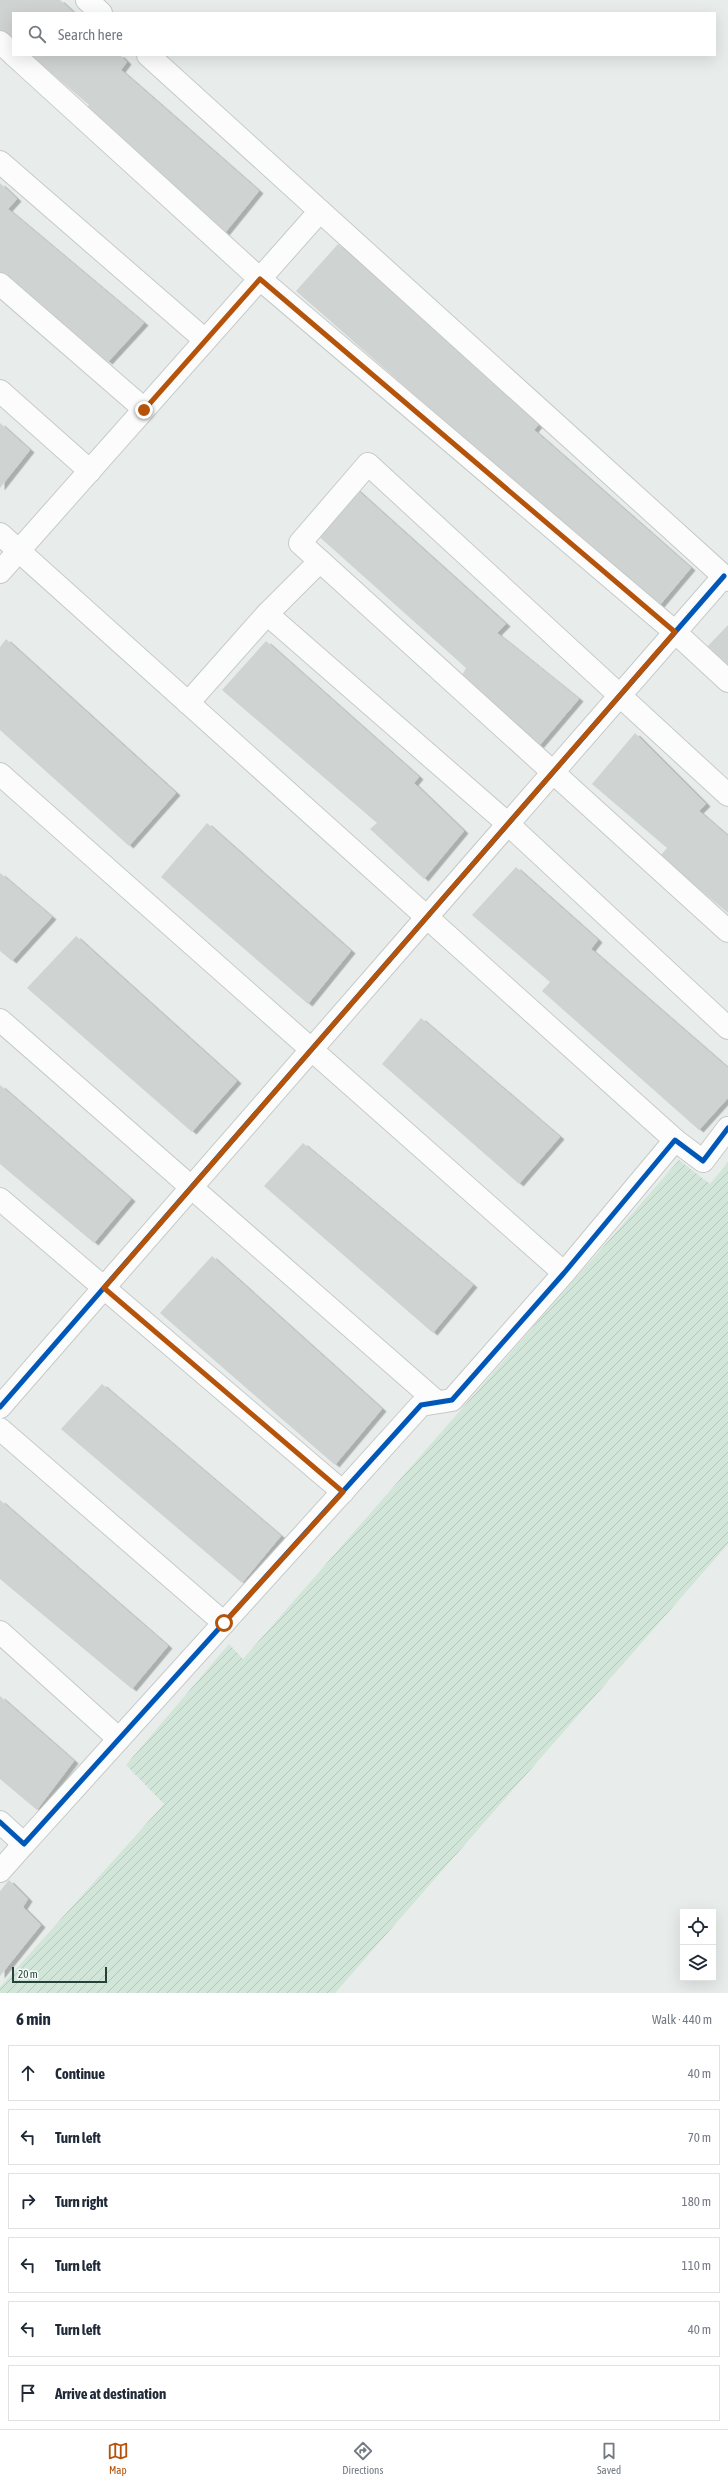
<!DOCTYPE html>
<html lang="en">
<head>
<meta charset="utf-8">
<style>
	:root { --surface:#fff; --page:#f2f2f3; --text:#1f2937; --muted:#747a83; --line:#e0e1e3; --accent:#b45309 }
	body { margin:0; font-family:"Asap Condensed",sans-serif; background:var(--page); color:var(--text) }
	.controls { position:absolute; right:12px; bottom:12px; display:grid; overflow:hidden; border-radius:0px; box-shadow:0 4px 16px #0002 }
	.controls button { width:36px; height:36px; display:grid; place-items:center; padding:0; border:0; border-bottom:1px solid var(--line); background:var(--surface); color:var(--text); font:20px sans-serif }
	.scale { position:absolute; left:12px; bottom:10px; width:95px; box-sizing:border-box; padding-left:4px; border:2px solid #24423a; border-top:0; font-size:11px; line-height:14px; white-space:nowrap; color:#24423a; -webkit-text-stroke:3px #f7fbf9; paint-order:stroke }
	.stop { position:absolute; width:12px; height:12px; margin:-9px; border:3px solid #b45309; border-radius:50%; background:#fff }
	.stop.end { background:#b45309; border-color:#fff; box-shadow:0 1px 4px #0008 }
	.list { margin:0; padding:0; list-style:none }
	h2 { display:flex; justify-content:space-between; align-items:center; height:52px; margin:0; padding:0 16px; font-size:17px }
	h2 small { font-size:13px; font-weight:400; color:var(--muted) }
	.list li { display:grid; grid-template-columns:26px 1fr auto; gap:12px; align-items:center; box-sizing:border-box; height:56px; margin:0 8px 8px; padding:0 8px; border:1px solid var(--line); border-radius:0px }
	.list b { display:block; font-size:15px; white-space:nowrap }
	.list em { font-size:13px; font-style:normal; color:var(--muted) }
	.icon { flex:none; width:22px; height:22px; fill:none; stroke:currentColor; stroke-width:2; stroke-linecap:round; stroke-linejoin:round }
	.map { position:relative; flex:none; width:728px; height:1993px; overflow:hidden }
	.search { position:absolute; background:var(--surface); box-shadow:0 4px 16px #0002; left:12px; right:12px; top:12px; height:44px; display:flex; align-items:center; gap:10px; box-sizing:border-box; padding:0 14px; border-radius:0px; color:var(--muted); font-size:15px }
	.sheet { height:436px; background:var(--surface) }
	nav { display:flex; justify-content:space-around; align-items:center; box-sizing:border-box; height:56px; border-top:1px solid var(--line); background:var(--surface); font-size:11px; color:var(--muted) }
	nav a { display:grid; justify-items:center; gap:2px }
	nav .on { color:var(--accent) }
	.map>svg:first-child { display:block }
	.garden { fill:url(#garden-furrows) }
	.building { fill:#cfd4d2; filter:url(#shadow) }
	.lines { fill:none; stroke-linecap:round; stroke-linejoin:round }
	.minor-casing { stroke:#c5cac8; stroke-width:24 }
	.minor { stroke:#fcfcfc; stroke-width:22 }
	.cycleway-casing { stroke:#f7fbf9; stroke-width:8 }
	.cycleway { stroke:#0057b8; stroke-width:5 }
	.route { stroke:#b45309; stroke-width:5 }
</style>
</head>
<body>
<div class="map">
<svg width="728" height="1993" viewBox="0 0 728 1993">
	<defs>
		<pattern id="garden-furrows" width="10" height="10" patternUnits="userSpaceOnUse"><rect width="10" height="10" fill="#d1e6d8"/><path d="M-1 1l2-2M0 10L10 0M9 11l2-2" fill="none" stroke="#b3c6ba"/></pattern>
		<filter id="shadow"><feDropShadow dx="4.5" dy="2.5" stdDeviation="0" flood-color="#0004"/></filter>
	</defs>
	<rect width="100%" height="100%" fill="#e8edeb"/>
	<!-- garden -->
	<path class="garden" d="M 679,1160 L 710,1184 L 728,1162 L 728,1544 L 335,1993 L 0,1993 L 0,1987 L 164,1804 L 126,1765 L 229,1644 L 243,1659 Z"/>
	<!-- building -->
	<g class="building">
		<path d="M 0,0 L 60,0 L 74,13 L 13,13 L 13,40 L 0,30 Z"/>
		<path d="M 30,55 L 120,55 L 127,62 L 121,70 L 259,191 L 225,233 L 81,114 L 89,105 Z"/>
		<path d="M 0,183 L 17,199 L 8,209 L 144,323 L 108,362 L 0,273 Z"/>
		<path d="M 338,244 L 539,424 L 534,430 L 691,568 L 654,612 L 499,469 L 296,291 Z"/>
		<path d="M 0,423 L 30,450 L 0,488 Z"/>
		<path d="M 354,487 L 506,624 L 497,633 L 579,699 L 539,746 L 460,679 L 466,668 L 314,532 Z"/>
		<path d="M 728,625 L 728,667 L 706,648 Z"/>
		<path d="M 6,639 L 176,793 L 129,846 L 0,730 L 0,647 Z"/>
		<path d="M 266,641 L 419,777 L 414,783 L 464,831 L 424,879 L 370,829 L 377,823 L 222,690 Z"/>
		<path d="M 635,733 L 706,804 L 699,811 L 728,836 L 728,913 L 660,856 L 667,848 L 592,784 Z"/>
		<path d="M 207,823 L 351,951 L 308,1004 L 161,877 Z"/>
		<path d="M 516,867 L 598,940 L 591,949 L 728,1068 L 728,1098 L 699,1130 L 542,991 L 550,982 L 472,915 Z"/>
		<path d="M 0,873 L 52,917 L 12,961 L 0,951 Z"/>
		<path d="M 76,936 L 237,1081 L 192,1132 L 27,988 Z"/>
		<path d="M 421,1018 L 560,1137 L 519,1184 L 382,1064 Z"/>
		<path d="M 0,1085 L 131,1199 L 94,1243 L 0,1164 Z"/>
		<path d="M 303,1143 L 473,1285 L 433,1333 L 264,1186 Z"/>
		<path d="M 212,1256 L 382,1409 L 335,1465 L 160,1313 Z"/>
		<path d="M 102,1384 L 281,1536 L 242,1583 L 61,1429 Z"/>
		<path d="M 0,1500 L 168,1646 L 132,1689 L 0,1579 Z"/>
		<path d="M 0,1696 L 74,1761 L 37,1810 L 0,1779 Z"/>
		<path d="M 9,1880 L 28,1899 L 23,1907 L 41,1925 L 0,1976 L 0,1891 Z"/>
	</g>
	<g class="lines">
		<defs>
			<g id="minor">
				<path d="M 87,0 L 101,13"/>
				<path d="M 0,42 L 13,54"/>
				<path d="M 14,55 L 260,279 L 675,632 L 728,681"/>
				<path d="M 0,162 L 205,340"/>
				<path d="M 320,211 L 728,580"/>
				<path d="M 0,284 L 144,409"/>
				<path d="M 0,391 L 90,471"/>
				<path d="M 0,534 L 675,1140"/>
				<path d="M 320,561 L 300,543 L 368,464 L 728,795"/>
				<path d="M 0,572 L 320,211 L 148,55"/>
				<path d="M 267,614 L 320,561 L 728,931"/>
				<path d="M 188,703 L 267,614 L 508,824 L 728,1028"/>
				<path d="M 0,774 L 564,1273"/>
				<path d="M 0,1020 L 437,1402"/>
				<path d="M 0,1199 L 343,1492"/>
				<path d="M 0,1407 L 724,576"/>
				<path d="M 0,1429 L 224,1623"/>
				<path d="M 0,1632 L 119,1739"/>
				<path d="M 0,1822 L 24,1844 L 421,1405 L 452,1400 L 564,1273 L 675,1140 L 703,1161 L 728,1128"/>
				<path d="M 0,1871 L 24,1844"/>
			</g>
		</defs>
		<!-- minor casing -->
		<use href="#minor" class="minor-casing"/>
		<!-- minor -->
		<use href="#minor" class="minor"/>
		<defs>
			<g id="cycleway">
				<path d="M 0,1407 L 724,576"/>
				<path d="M 0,1822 L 24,1844 L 421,1405 L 452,1400 L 564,1273 L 675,1140 L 703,1161 L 728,1128"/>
			</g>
		</defs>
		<!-- cycleway casing -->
		<use href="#cycleway" class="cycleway-casing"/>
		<!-- cycleway -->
		<use href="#cycleway" class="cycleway"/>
	</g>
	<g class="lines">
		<!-- route -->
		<path class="route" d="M 144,410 L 260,279 L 675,632 L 104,1288 L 343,1492 L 224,1623"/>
	</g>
</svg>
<div class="controls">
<button><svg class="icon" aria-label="locate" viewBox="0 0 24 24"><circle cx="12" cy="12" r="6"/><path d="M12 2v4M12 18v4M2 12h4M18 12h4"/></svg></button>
<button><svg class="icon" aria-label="layers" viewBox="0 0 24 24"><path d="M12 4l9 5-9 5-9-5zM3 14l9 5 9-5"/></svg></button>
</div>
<div class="scale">20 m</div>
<div class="stop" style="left:224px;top:1623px"></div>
<div class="stop end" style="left:144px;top:410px"></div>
<div class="search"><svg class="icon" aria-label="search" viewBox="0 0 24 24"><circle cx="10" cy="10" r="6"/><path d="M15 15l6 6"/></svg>Search here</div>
</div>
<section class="sheet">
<h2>6 min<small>Walk · 440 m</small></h2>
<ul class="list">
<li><svg class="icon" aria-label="ahead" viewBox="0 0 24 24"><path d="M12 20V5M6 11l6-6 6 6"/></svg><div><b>Continue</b></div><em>40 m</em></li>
<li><svg class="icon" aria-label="left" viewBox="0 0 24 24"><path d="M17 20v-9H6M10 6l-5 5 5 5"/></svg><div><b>Turn left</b></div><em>70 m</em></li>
<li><svg class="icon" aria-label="right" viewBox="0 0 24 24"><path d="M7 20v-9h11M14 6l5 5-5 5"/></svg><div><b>Turn right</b></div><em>180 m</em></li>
<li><svg class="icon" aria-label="left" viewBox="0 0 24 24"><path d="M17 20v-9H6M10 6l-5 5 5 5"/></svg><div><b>Turn left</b></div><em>110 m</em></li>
<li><svg class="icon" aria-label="left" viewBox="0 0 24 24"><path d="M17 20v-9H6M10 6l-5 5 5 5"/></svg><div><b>Turn left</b></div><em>40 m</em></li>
<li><svg class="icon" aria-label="arrive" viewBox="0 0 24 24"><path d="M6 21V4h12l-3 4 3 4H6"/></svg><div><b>Arrive at destination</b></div></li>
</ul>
</section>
<nav>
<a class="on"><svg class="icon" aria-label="map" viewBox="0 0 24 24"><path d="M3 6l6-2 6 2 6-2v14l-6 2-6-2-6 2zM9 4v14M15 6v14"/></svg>Map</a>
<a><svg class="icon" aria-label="directions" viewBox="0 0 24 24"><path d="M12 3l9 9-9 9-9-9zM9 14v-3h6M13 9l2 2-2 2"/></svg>Directions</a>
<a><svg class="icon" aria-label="saved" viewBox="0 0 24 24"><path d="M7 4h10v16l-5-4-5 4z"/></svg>Saved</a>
</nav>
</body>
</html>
